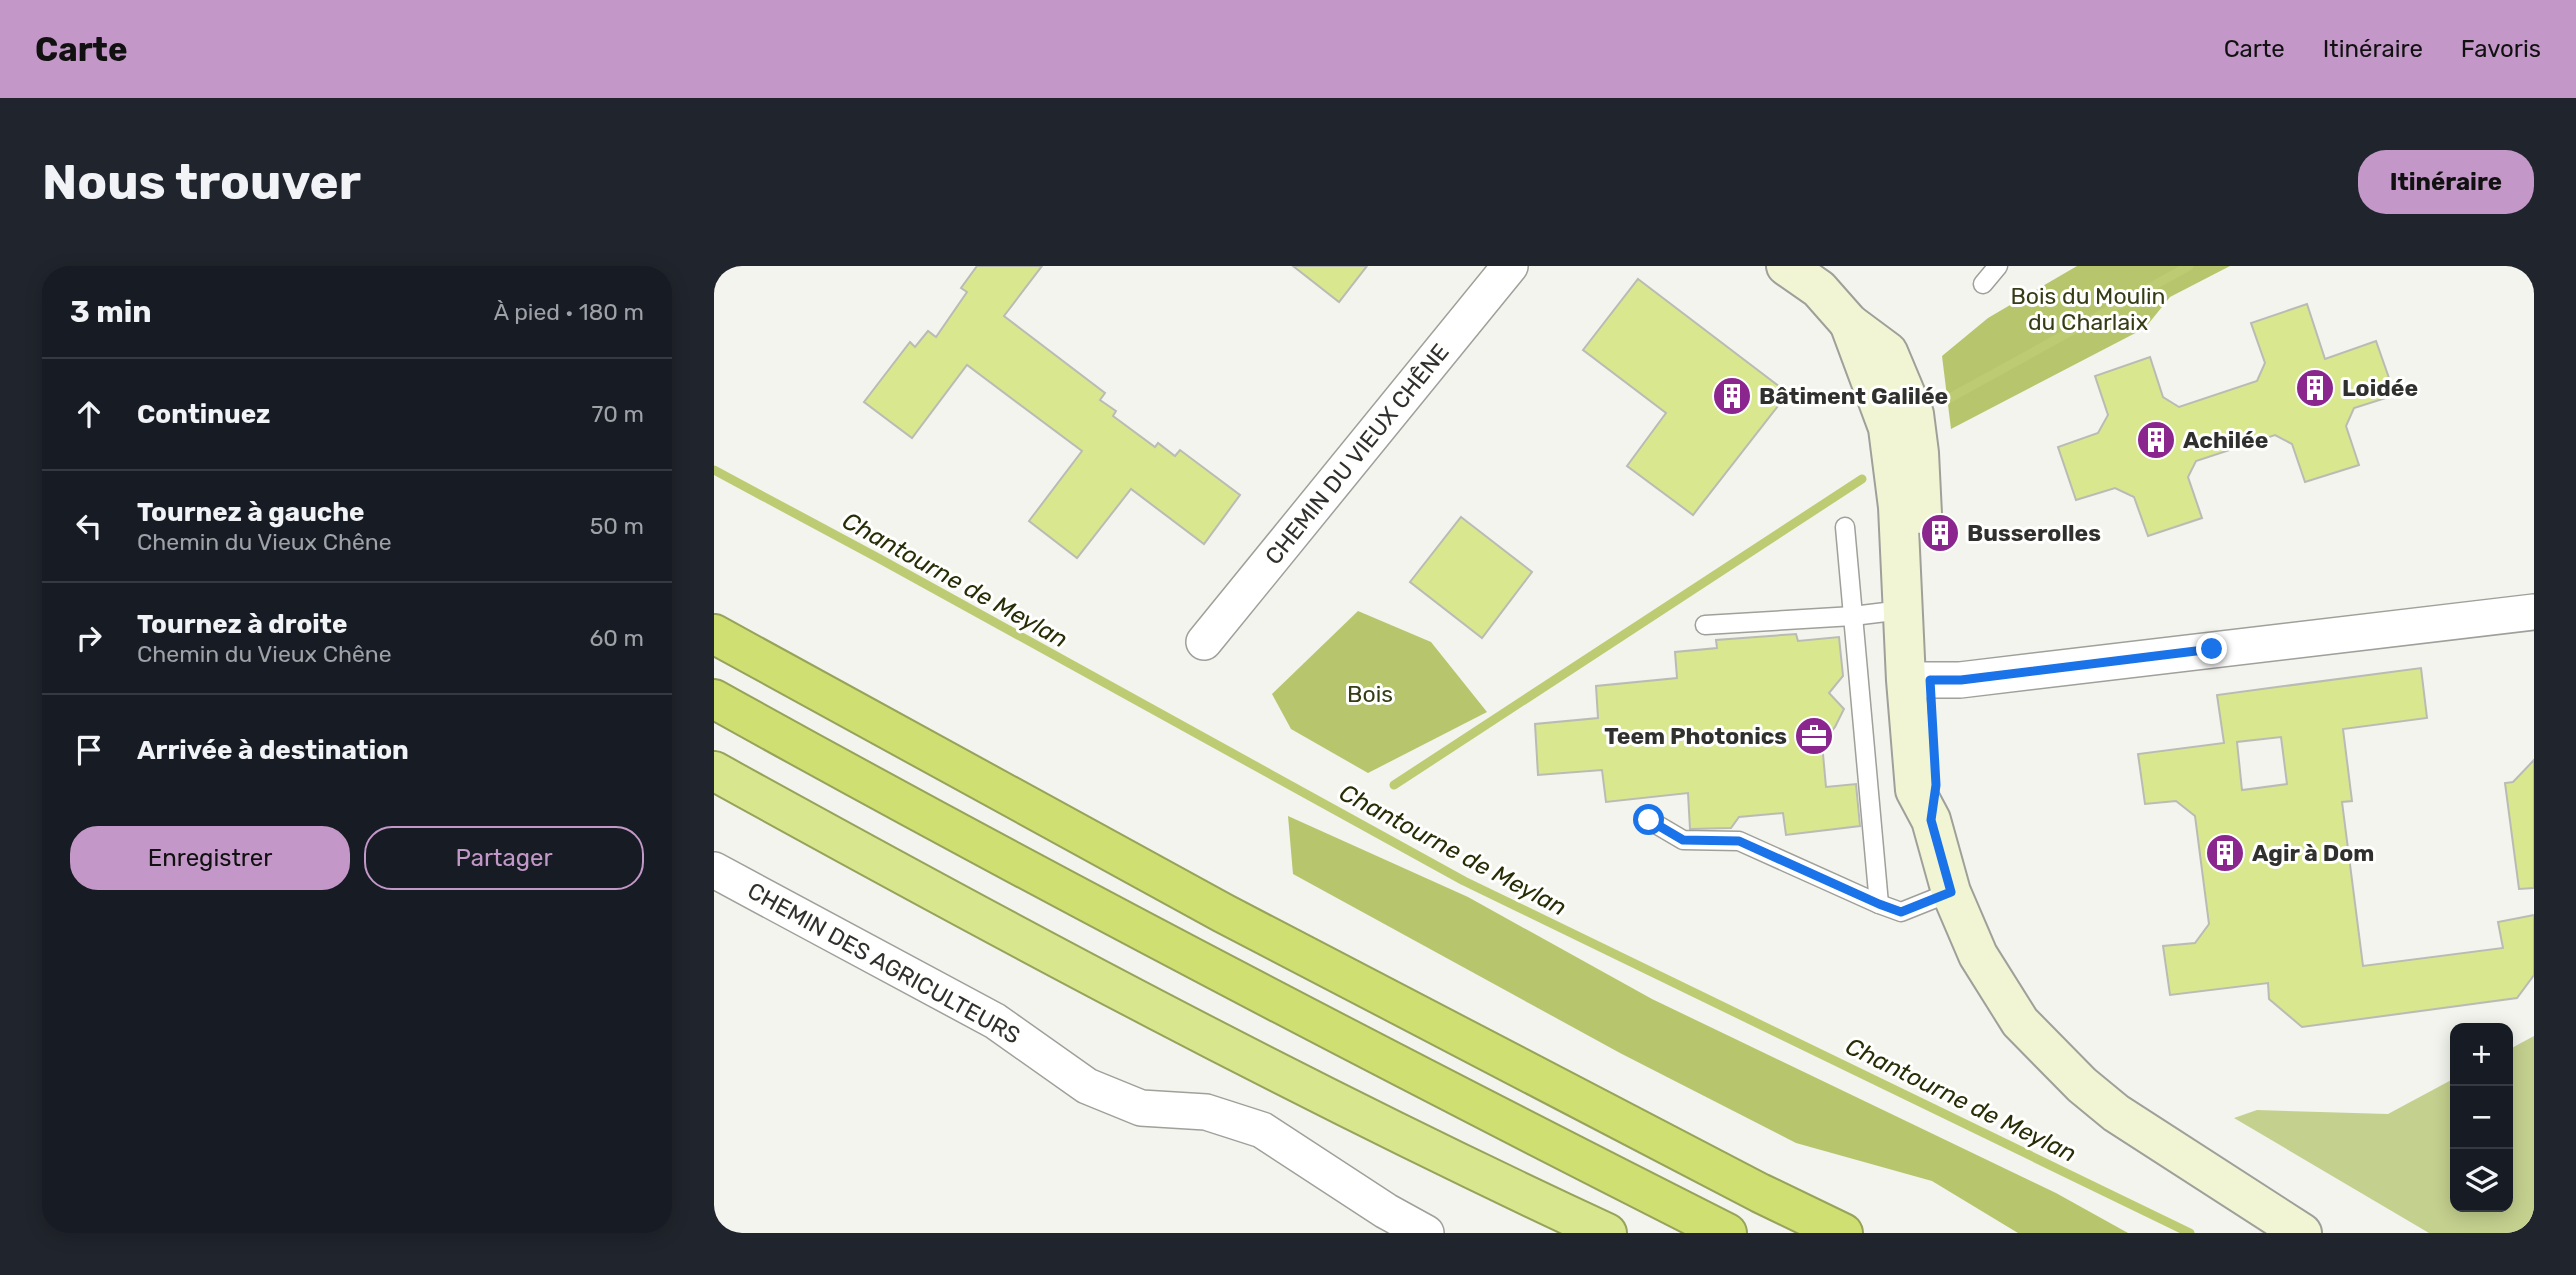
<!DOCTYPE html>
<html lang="fr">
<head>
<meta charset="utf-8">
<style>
	:root { --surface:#171b24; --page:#20242c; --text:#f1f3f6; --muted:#9ea1a6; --line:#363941; --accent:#c397c7 }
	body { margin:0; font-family:Rubik,sans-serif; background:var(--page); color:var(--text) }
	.controls { position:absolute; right:21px; bottom:21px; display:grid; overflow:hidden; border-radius:14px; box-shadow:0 4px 18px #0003 }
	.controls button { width:63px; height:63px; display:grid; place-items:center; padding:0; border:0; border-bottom:2px solid var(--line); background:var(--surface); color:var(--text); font:35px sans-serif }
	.stop { position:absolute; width:21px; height:21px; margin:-16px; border:5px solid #1a73e8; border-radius:50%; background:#fff }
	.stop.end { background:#1a73e8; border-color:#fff; box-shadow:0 2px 7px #0008 }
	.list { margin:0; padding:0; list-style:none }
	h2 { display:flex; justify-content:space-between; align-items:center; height:91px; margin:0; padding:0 28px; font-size:30px }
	h2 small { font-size:23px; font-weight:400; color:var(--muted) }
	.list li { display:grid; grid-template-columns:46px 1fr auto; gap:21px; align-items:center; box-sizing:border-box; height:112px; padding:0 28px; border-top:2px solid var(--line) }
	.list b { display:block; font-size:26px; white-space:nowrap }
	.list p { margin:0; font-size:23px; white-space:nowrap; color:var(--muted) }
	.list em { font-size:23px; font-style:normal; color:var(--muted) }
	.actions { display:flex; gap:14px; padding:21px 28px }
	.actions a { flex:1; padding:16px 0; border:2px solid var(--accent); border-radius:28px; text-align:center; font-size:24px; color:var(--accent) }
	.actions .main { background:var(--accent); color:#111 }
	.icon { flex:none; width:38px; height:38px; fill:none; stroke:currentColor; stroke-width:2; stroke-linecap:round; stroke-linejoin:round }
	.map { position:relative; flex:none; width:1820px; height:967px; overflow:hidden; border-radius:28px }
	header { display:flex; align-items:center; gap:42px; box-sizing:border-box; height:98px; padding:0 35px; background:var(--accent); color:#111 }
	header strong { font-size:33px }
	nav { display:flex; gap:38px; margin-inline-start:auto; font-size:24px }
	.intro { display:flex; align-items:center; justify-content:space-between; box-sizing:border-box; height:168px; padding:0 42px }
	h1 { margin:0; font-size:49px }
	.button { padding:18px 32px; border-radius:28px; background:var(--accent); color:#111; font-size:24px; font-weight:700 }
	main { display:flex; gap:42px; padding:0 42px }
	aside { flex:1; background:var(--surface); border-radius:28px; box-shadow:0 4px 18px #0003 }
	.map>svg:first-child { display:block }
	.green { fill:#c4d08e }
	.forest { fill:#b7c56d }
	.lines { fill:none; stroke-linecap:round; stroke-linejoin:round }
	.stream { stroke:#bdcb73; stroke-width:9 }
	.building { fill:#d9e78f; stroke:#babbb5; stroke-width:2; fill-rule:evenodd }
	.service-casing { stroke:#9fa09a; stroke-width:21 }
	.minor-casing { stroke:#9fa09a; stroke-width:38 }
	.secondary-casing { stroke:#9fa09a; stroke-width:42 }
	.trunk-casing { stroke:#97a25a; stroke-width:42 }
	.motorway-casing { stroke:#97a25a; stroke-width:42 }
	.service { stroke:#fff; stroke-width:18 }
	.minor { stroke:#fff; stroke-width:35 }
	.secondary { stroke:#f1f5d4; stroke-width:38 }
	.trunk { stroke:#d8e68e; stroke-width:38 }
	.motorway { stroke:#cfdf71; stroke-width:38 }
	.route { stroke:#1a73e8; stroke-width:9 }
	.labels { text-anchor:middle; stroke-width:6; stroke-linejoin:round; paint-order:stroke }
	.park-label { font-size:23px; fill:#373c17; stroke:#fffffe }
	.poi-label { font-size:23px; font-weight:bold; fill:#30312e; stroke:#fffffe; text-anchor:start }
	.street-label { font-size:23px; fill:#30312e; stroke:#fffffe }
	.water-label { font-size:24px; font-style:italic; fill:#282d07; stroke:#fffffe }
</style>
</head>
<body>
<header>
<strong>Carte</strong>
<nav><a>Carte</a><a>Itinéraire</a><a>Favoris</a></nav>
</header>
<div class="intro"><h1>Nous trouver</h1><a class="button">Itinéraire</a></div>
<main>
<aside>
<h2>3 min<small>À pied · 180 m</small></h2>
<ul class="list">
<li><svg class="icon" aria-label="ahead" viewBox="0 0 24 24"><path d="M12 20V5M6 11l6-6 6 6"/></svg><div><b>Continuez</b></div><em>70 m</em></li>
<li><svg class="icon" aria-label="left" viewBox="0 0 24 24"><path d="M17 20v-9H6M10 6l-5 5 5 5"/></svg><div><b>Tournez à gauche</b><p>Chemin du Vieux Chêne</p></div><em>50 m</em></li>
<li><svg class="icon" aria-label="right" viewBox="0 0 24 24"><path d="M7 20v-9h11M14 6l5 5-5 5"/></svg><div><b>Tournez à droite</b><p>Chemin du Vieux Chêne</p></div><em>60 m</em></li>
<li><svg class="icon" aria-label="arrive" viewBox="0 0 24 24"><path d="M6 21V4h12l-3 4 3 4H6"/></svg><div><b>Arrivée à destination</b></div></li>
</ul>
<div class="actions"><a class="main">Enregistrer</a><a>Partager</a></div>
</aside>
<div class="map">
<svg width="1820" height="967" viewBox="0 0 1820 967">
	<rect width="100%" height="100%" fill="#f2f4ed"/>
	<!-- green -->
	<path class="green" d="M 1820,770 L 1820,967 L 1715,967 L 1520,852 L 1543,844 L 1674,848 L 1741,812 L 1741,941 L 1794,941 L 1794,784 Z"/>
	<!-- forest -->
	<g class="forest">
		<path d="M 1363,0 L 1516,0 L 1456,31 L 1431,62 L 1237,163 L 1228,90 L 1274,52 Z"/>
		<path d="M 644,345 L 717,376 L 773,446 L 654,507 L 577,463 L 558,428 Z"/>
		<path d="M 574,550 L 754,631 L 938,733 L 1342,927 L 1414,967 L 1304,967 L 1218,915 L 1082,877 L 906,787 L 579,608 Z"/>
	</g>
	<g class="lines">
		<!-- stream -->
		<g class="stream">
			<path d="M 1234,133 L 1475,0"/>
			<path d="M 0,204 L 166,293 L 750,615 L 1476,967"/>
			<path d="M 680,519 L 1148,213"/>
		</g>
	</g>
	<!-- building -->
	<g class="building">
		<path d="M 263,0 L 328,0 L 290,50 L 391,127 L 386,134 L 402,145 L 399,150 L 441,181 L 444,177 L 461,190 L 466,184 L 526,229 L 490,278 L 417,223 L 363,292 L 315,255 L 368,185 L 253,99 L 198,172 L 150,136 L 196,76 L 201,81 L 214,65 L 222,71 L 253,26 L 247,22 Z"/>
		<path d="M 579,0 L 653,0 L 625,36 Z"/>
		<path d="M 924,13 L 1074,127 L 979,249 L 913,200 L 952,147 L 869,84 Z"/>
		<path d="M 1593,38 L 1611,93 L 1662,75 L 1681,129 L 1640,142 L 1632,160 L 1645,199 L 1591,216 L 1578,178 L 1561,169 L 1482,195 L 1474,211 L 1488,252 L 1434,270 L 1420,231 L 1401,222 L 1362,234 L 1344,181 L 1384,167 L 1394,149 L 1381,110 L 1436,91 L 1449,131 L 1465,141 L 1543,115 L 1551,97 L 1537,57 Z"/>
		<path d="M 747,251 L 818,306 L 768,372 L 696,316 Z"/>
		<path d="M 1082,368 L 1084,375 L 1125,371 L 1129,410 L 1115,427 L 1130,443 L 1121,461 L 1108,477 L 1112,521 L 1142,518 L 1146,560 L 1072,569 L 1069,547 L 1025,551 L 1017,562 L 976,563 L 974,527 L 892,536 L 888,504 L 824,509 L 821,458 L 884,452 L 882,420 L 963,412 L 961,386 L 1003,382 L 1002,374 Z"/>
		<path d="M 1707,402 L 1713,452 L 1629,463 L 1638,535 L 1628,536 L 1649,700 L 1789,682 L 1784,656 L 1820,649 L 1820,709 L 1803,732 L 1588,761 L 1555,733 L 1554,717 L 1456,729 L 1449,680 L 1481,677 L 1495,658 L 1481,550 L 1462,535 L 1431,538 L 1424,488 L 1510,477 L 1503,429 ZM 1567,471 L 1573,518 L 1528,524 L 1523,476 Z"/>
		<path d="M 1820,494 L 1820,622 L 1805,623 L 1791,517 L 1799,516 Z"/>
	</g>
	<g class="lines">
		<defs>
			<g id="service">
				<path d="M 1269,18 L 1284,0"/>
				<path d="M 1131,261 L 1165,638"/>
				<path d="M 991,359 L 1139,350 L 1188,344"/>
				<path d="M 935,554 L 969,574 L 1025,575 L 1165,638 L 1187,646 L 1237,626"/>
			</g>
			<g id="minor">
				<path d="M 490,376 L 796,0"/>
				<path d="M 1192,414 L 1246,414 L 1820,346"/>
				<path d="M 0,604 L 281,755 L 373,820 L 427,842 L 492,846 L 548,864 L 672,945 L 712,967"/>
			</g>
			<g id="secondary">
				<path d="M 1072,0 L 1105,23 L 1135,57 L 1174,86 L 1200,148 L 1205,187 L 1208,248"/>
				<path d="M 1135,57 L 1174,162 L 1184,241 L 1192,414 L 1201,524 L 1217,554 L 1237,626 L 1264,689 L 1306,756 L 1368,819 L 1402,847 L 1588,967"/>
			</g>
			<path id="trunk" d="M 0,505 C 293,667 589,826 893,967"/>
			<g id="motorway">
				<path d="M 0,368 L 509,647 L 1046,927 L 1129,967"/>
				<path d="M 0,433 C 334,619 673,795 1013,967"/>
			</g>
		</defs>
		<!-- service casing -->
		<use href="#service" class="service-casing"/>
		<!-- minor casing -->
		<use href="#minor" class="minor-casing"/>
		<!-- secondary casing -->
		<use href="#secondary" class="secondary-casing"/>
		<!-- trunk casing -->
		<use href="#trunk" class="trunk-casing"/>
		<!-- motorway casing -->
		<use href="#motorway" class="motorway-casing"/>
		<!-- service -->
		<use href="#service" class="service"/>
		<!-- minor -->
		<use href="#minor" class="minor"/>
		<!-- secondary -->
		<use href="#secondary" class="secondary"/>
		<!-- trunk -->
		<use href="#trunk" class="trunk"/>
		<!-- motorway -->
		<use href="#motorway" class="motorway"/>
	</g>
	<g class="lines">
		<!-- route -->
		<path class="route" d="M 935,554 L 969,574 L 1025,575 L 1165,638 L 1187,646 L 1237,626 L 1217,554 L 1222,519 L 1216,414 L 1247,414 L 1498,383"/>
	</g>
	<!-- icons -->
	<defs>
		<symbol id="building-disc" viewBox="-11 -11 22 22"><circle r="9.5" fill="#8a268e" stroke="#fffffe"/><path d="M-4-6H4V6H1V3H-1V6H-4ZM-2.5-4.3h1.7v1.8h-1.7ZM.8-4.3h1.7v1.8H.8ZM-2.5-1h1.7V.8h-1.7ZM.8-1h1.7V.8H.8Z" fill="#fff"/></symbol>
		<symbol id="office-disc" viewBox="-11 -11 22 22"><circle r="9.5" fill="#8a268e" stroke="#fffffe"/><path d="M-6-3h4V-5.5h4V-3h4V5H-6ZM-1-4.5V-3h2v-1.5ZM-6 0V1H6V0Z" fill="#fff"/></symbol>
	</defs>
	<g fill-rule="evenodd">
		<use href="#building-disc" x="1579" y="100" width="44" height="44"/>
		<use href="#building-disc" x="996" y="108" width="44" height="44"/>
		<use href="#building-disc" x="1420" y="152" width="44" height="44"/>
		<use href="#building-disc" x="1204" y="245" width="44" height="44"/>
		<use href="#office-disc" x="1078" y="448" width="44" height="44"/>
		<use href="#building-disc" x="1489" y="565" width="44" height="44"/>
	</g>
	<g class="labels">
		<!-- park labels -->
		<g class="park-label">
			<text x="1374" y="38">Bois du Moulin<tspan x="1374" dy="26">du Charlaix</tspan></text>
			<text x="656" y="436">Bois</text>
		</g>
		<!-- poi labels -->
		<g class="poi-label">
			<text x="1628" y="130">Loidée</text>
			<text x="1045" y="138">Bâtiment Galilée</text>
			<text x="1469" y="182">Achilée</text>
			<text x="1253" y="275">Busserolles</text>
			<text x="1073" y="478" text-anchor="end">Teem Photonics</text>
			<text x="1538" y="595">Agir à Dom</text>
		</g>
		<!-- street labels -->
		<g class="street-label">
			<text transform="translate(643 188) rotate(-51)" y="8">CHEMIN DU VIEUX CHÊNE</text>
			<text transform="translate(170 697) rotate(29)" y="8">CHEMIN DES AGRICULTEURS</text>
		</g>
		<!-- water labels -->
		<g class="water-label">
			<text transform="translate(241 314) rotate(29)" y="8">Chantourne de Meylan</text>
			<text transform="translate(739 584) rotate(28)" y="8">Chantourne de Meylan</text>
			<text transform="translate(1247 834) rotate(26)" y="8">Chantourne de Meylan</text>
		</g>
	</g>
</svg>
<div class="controls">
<button>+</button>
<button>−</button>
<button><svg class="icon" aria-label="layers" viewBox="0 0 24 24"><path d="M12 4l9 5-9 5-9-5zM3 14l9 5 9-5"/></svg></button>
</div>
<div class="stop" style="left:935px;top:554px"></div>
<div class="stop end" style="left:1498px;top:383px"></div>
</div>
</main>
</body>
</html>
